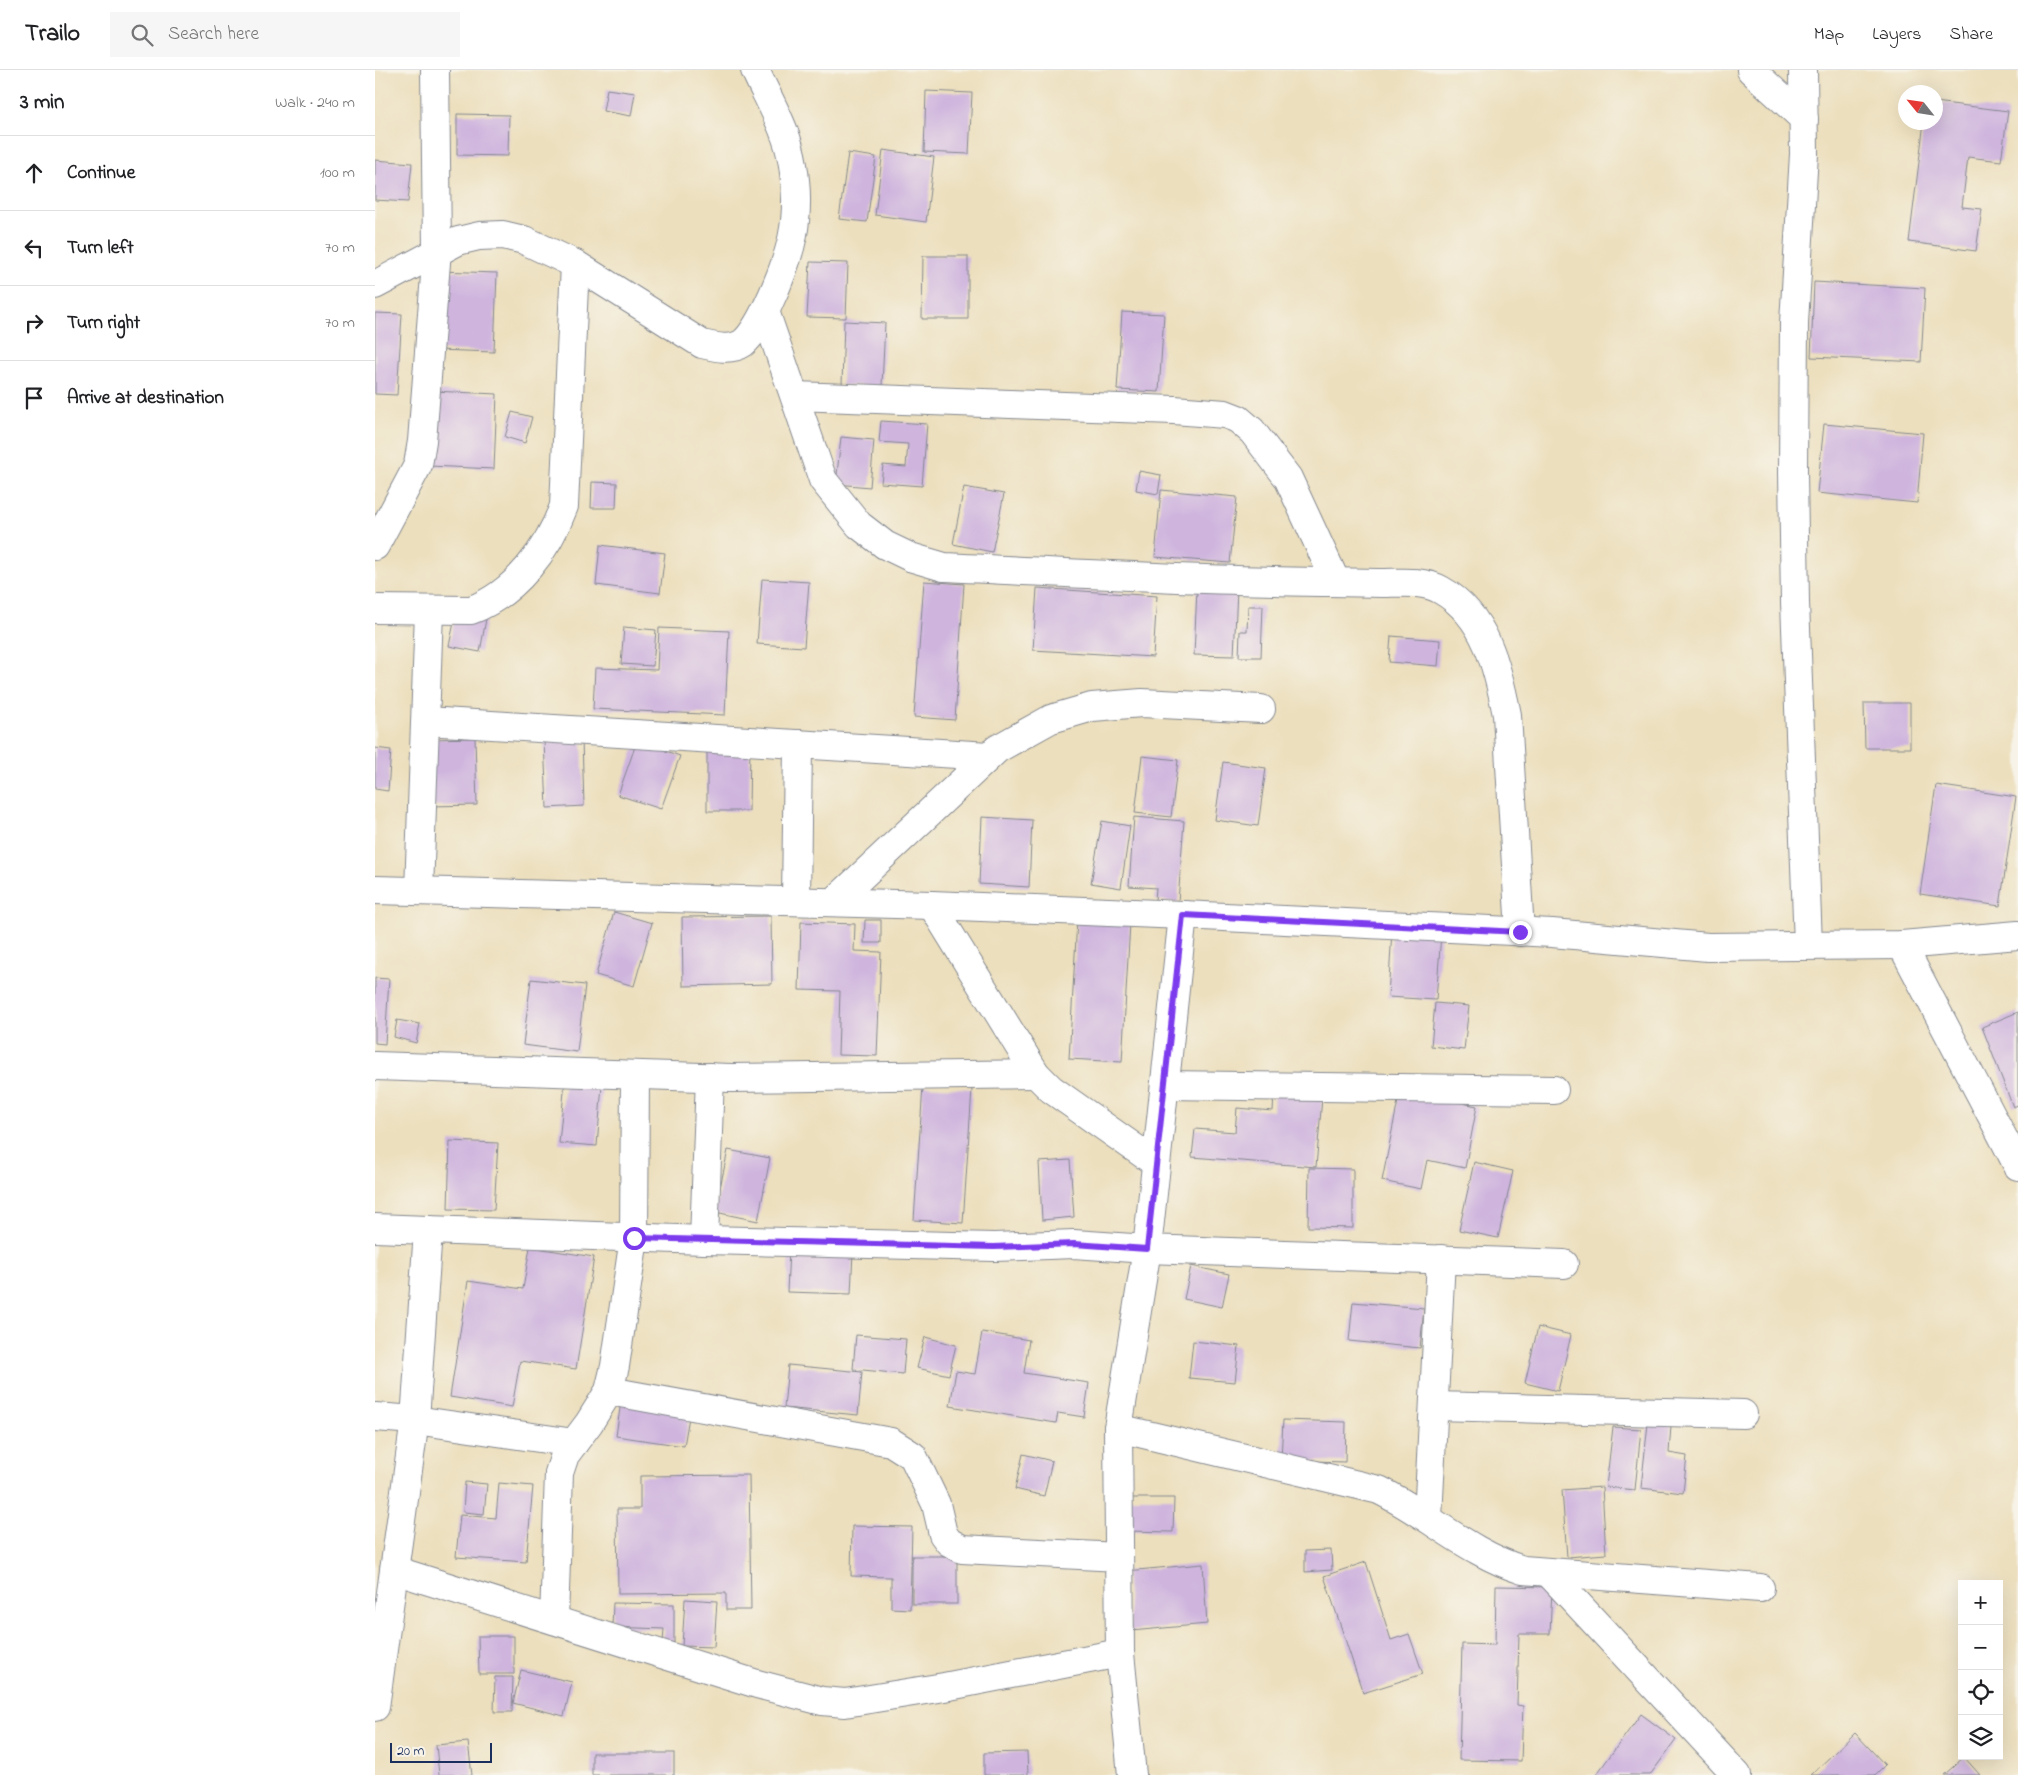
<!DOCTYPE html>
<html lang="en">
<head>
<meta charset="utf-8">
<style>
	:root { --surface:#fff; --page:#f6f6f6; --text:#202124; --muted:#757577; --line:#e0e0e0 }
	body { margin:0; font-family:"Indie Flower",sans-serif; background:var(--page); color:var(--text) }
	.controls { position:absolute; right:15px; bottom:15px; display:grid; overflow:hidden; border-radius:0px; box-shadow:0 5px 20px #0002 }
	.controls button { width:45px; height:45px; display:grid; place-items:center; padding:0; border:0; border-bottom:1px solid var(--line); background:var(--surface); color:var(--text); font:25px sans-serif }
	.compass { position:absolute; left:1523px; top:15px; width:45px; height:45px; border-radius:50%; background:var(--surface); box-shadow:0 5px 20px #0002; rotate:300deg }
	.scale { position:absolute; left:15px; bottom:12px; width:102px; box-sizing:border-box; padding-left:5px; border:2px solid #1b2f5e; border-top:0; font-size:14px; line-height:18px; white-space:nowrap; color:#1b2f5e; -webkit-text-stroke:4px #f7f3e8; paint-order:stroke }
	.stop { position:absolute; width:15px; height:15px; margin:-11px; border:4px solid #7c3aed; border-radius:50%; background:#fff }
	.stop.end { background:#7c3aed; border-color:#fff; box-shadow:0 1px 5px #0008 }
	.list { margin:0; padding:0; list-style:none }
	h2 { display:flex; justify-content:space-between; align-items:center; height:65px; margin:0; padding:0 20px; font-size:21px }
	h2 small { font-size:16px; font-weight:400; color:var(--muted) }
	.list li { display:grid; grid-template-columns:32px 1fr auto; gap:15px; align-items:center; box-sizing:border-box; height:75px; padding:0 20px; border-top:1px solid var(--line) }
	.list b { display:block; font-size:19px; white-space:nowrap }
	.list em { font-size:16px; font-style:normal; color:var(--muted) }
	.icon { flex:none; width:28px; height:28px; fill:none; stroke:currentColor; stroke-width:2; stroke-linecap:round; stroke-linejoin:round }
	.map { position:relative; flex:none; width:1643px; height:1705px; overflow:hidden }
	header { display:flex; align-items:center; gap:30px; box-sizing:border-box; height:70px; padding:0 25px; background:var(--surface); border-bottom:1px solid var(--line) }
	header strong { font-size:24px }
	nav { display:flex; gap:28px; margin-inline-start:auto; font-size:18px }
	.search { width:350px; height:45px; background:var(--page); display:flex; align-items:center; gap:12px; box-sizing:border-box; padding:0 18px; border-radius:0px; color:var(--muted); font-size:19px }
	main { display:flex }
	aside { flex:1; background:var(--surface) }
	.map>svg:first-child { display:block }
	.building { fill:#cfb5de }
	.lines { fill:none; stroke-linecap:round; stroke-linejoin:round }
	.minor-casing { stroke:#84878e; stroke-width:30 }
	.minor { stroke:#fff; stroke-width:28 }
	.route { stroke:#7c3aed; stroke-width:6 }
</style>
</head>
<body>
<header>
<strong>Trailo</strong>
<div class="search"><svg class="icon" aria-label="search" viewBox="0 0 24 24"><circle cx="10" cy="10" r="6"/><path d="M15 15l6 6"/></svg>Search here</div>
<nav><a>Map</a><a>Layers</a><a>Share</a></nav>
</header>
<main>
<aside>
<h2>3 min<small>Walk · 240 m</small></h2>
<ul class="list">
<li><svg class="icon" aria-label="ahead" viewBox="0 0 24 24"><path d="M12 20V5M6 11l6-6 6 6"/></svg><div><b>Continue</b></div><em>100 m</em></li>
<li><svg class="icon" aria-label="left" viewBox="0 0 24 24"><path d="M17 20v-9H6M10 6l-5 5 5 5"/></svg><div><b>Turn left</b></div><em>70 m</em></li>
<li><svg class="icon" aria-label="right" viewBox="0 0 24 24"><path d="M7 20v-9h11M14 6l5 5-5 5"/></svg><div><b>Turn right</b></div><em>70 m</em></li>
<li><svg class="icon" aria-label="arrive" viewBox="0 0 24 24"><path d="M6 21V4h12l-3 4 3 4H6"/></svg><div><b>Arrive at destination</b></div></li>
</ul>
</aside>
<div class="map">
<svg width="1643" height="1705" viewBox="0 0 1643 1705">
	<rect width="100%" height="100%" fill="#f7f3e8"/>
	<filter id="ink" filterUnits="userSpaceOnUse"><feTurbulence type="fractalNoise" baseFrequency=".02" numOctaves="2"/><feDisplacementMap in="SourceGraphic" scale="10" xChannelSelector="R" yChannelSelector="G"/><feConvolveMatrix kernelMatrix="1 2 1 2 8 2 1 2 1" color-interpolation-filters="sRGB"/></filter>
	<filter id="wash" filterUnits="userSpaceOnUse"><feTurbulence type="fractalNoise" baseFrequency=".0096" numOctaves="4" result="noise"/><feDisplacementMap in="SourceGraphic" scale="20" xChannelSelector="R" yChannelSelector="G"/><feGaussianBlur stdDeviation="1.12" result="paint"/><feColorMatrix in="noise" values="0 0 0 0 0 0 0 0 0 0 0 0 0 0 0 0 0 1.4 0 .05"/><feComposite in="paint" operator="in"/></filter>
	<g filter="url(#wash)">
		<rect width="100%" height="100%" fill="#ecdfbd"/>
		<g id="blocks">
			<!-- building -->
			<g class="building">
				<path d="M 232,19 L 260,23 L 256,46 L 228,41 Z"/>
				<path d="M 551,21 L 597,23 L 594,84 L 549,82 Z"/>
				<path d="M 1560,32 L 1633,41 L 1626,91 L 1593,87 L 1587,137 L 1607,139 L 1601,181 L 1534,172 L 1549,52 L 1560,52 Z"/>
				<path d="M 82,44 L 134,45 L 133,86 L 82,85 Z"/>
				<path d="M 508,80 L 559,87 L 551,152 L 500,145 Z"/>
				<path d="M 473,83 L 501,87 L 492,152 L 464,149 Z"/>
				<path d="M 0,90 L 37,93 L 33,132 L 0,130 Z"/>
				<path d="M 548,186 L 593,186 L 593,249 L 547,249 Z"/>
				<path d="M 435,192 L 473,193 L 471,248 L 432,247 Z"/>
				<path d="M 64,201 L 122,203 L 119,282 L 62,280 Z"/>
				<path d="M 1439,212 L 1550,218 L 1546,292 L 1436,287 Z"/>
				<path d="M 747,242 L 789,244 L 784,322 L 742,320 Z"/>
				<path d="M 0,243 L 27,244 L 22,325 L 0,324 Z"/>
				<path d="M 469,251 L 510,253 L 507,316 L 467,315 Z"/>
				<path d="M 57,321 L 122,324 L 119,399 L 54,396 Z"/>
				<path d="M 137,342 L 157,347 L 150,373 L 130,367 Z"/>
				<path d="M 506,351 L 552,354 L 547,416 L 506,413 L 508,395 L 531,397 L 533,374 L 504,372 Z"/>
				<path d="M 1449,354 L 1548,363 L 1542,433 L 1442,423 Z"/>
				<path d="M 466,367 L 499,370 L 495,417 L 461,414 Z"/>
				<path d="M 764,401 L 786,405 L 783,424 L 761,420 Z"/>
				<path d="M 217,412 L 242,413 L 241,438 L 216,438 Z"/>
				<path d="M 589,417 L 629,424 L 617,482 L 578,474 Z"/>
				<path d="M 786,420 L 862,427 L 855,493 L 780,487 Z"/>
				<path d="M 225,475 L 290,483 L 285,523 L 221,515 Z"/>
				<path d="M 387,509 L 434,512 L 429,577 L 382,574 Z"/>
				<path d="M 549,511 L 589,514 L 580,650 L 539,647 Z"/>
				<path d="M 662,518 L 782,526 L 778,587 L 658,580 Z"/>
				<path d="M 822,518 L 862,519 L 859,586 L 819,585 Z"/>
				<path d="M 873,536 L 888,536 L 886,587 L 864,587 L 865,561 L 872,561 Z"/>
				<path d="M 81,543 L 111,549 L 105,582 L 74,576 Z"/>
				<path d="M 249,557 L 281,560 L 278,596 L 246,594 Z"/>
				<path d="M 284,558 L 354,561 L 350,645 L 218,639 L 220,598 L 282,600 Z"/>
				<path d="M 1016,566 L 1065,570 L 1063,596 L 1014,592 Z"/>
				<path d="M 1489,633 L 1535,633 L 1535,678 L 1490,678 Z"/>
				<path d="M 100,668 L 102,735 L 55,736 L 54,669 Z"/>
				<path d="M 207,669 L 209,736 L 172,738 L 169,671 Z"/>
				<path d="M 262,671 L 305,686 L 286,739 L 243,725 Z"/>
				<path d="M 332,675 L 375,675 L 374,741 L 332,741 Z"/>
				<path d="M 0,678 L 16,680 L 13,721 L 0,719 Z"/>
				<path d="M 767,686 L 803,690 L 796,747 L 760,743 Z"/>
				<path d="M 848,692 L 891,698 L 883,756 L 840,750 Z"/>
				<path d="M 1561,715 L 1641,727 L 1625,836 L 1545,824 Z"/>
				<path d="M 607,747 L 657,750 L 654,817 L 604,814 Z"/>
				<path d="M 759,747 L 809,751 L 803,832 L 780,830 L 781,818 L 754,816 Z"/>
				<path d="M 727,751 L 755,756 L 746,818 L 716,813 Z"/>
				<path d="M 239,842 L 277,853 L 259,916 L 221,905 Z"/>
				<path d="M 396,846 L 397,914 L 308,916 L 307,847 Z"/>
				<path d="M 490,850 L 506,850 L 506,873 L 489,873 Z"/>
				<path d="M 702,850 L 755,853 L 747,992 L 694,989 Z"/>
				<path d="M 426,852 L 480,854 L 479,881 L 506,882 L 502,986 L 463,985 L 465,921 L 424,920 Z"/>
				<path d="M 1017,860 L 1066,864 L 1061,930 L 1013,927 Z"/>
				<path d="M 0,908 L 14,909 L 10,974 L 0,973 Z"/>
				<path d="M 156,909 L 210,915 L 202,982 L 148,975 Z"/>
				<path d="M 1060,933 L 1094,936 L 1089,980 L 1056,976 Z"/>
				<path d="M 1643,942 L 1643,1035 L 1638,1037 L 1607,957 Z"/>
				<path d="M 22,950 L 45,954 L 41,973 L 19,967 Z"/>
				<path d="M 190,1011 L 227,1015 L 222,1076 L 184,1073 Z"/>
				<path d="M 548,1016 L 597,1019 L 588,1153 L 539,1150 Z"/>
				<path d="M 1025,1021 L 1102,1036 L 1090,1098 L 1052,1090 L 1046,1119 L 1007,1111 Z"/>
				<path d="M 899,1024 L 947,1028 L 941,1097 L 817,1087 L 820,1059 L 860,1062 L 862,1038 L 898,1041 Z"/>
				<path d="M 75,1071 L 123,1073 L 119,1140 L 73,1139 Z"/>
				<path d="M 353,1080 L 395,1088 L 383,1151 L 340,1142 Z"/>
				<path d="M 695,1090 L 699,1147 L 667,1150 L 664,1092 Z"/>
				<path d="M 1099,1092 L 1138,1101 L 1123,1168 L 1084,1160 Z"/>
				<path d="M 934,1098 L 978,1099 L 978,1158 L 933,1157 Z"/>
				<path d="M 155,1177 L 219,1187 L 201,1299 L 145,1291 L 137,1337 L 75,1327 L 93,1211 L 148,1219 Z"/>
				<path d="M 414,1179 L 478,1182 L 476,1224 L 412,1222 Z"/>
				<path d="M 816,1196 L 854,1204 L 847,1237 L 809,1229 Z"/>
				<path d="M 978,1232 L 1049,1238 L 1045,1278 L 974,1271 Z"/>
				<path d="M 1163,1257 L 1196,1265 L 1183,1321 L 1150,1313 Z"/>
				<path d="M 607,1262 L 654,1270 L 649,1303 L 714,1313 L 709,1347 L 683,1343 L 681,1353 L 575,1336 L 581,1301 L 600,1304 Z"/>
				<path d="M 481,1265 L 531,1269 L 528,1304 L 478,1299 Z"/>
				<path d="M 550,1267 L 581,1275 L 574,1305 L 542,1298 Z"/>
				<path d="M 818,1271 L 864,1276 L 860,1312 L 814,1308 Z"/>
				<path d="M 413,1295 L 487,1302 L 483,1345 L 409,1338 Z"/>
				<path d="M 246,1331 L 315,1341 L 309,1376 L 241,1366 Z"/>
				<path d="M 908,1350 L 971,1352 L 970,1392 L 906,1390 Z"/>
				<path d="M 1273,1353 L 1296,1356 L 1294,1383 L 1312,1386 L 1308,1423 L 1266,1418 Z"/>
				<path d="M 1238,1357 L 1266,1359 L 1260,1420 L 1231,1417 Z"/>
				<path d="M 648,1384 L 677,1391 L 669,1426 L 640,1419 Z"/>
				<path d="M 374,1405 L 376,1540 L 351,1540 L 351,1523 L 243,1524 L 242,1439 L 265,1439 L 265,1406 Z"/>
				<path d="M 90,1412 L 112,1414 L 109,1444 L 88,1442 Z"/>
				<path d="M 124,1413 L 158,1416 L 151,1492 L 81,1487 L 85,1445 L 121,1448 Z"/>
				<path d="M 1227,1417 L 1231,1484 L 1192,1487 L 1187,1420 Z"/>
				<path d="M 751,1428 L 799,1428 L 798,1462 L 751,1461 Z"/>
				<path d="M 477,1456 L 537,1457 L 535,1539 L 516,1538 L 516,1507 L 476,1506 Z"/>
				<path d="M 956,1480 L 957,1500 L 930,1502 L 930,1481 Z"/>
				<rect x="537" y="1486" width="45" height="48"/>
				<path d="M 991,1492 L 1016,1570 L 1034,1564 L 1048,1604 L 988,1623 L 949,1506 Z"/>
				<path d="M 828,1494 L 832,1554 L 756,1561 L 751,1501 Z"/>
				<path d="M 1121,1516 L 1177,1517 L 1175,1564 L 1144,1564 L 1142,1635 L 1148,1636 L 1146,1691 L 1084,1690 L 1087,1574 L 1120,1575 Z"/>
				<path d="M 310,1529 L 342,1531 L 339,1577 L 307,1576 Z"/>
				<path d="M 238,1533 L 299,1534 L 299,1573 L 288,1573 L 289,1559 L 237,1557 Z"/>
				<path d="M 103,1566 L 139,1566 L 139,1604 L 104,1604 Z"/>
				<path d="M 146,1600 L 197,1612 L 189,1646 L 138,1633 Z"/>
				<path d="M 120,1607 L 138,1607 L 137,1642 L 119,1642 Z"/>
				<path d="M 1266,1644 L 1301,1670 L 1275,1705 L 1221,1705 Z"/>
				<path d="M 1480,1663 L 1510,1695 L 1500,1705 L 1436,1705 Z"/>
				<path d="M 93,1672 L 97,1705 L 64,1705 L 61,1675 Z"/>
				<path d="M 652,1682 L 653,1705 L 609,1705 L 609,1683 Z"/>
				<rect x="217" y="1683" width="82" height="22"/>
				<path d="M 1589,1687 L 1605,1705 L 1569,1705 Z"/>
			</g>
		</g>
	</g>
	<g filter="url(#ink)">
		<use href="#blocks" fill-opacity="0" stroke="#84878e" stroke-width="1"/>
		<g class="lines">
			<defs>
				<g id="minor">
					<path d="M 1376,0 L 1429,49"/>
					<path d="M 1428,0 L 1429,84 L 1419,253 L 1418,402 L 1420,532 L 1433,874"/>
					<path d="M 0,215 L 83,171 L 104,166 L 128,165 L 149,170 L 200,194 L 327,274 C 340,277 356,281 368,273 C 379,264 387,247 393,235 C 416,186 427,149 418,95 C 413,61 394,31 380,0"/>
					<path d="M 390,241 L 448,410 L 484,455 L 510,475 L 535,487 L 569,497 C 679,502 790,509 901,511 C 936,512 971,512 1006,513 C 1026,513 1048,510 1066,520 C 1111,545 1123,599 1132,645 L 1145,862"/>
					<path d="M 420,326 L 799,340 L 850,344 L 863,349 L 877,361 L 913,408 L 961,512"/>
					<path d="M 0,476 L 43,395 L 47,371 L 62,180 L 60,0"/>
					<path d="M 0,539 L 96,540 C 141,523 173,479 189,436 L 200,194"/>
					<path d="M 51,651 L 614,686"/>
					<path d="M 0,820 L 557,835 L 808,845 L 1177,863 L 1333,877 L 1527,875 L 1643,865"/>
					<path d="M 44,821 L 54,541"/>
					<path d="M 421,831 L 423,674"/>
					<path d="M 459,832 L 622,679 L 676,649 L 717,637 L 767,633 L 886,639"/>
					<path d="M 557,835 L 661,1004 L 676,1019 L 781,1093"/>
					<path d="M 1527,875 L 1643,1096"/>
					<path d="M 0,996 L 356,1008 L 661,1004"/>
					<path d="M 790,1015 L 1179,1020"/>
					<path d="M 0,1158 L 329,1170 L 619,1177 L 699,1174 L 772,1179 L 1189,1194"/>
					<path d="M 329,1170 L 335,1007"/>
					<path d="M 234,1321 L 516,1372 L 538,1386 L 561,1434 L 568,1464 L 574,1472 L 587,1479 L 744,1487"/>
					<path d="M 1059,1336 L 1368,1344"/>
					<path d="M 0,1347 L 40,1350 L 199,1373"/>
					<path d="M 743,1358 L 1004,1420 C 1053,1444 1095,1484 1148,1500 L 1385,1518"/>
					<path d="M 1053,1448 L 1066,1189"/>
					<path d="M 19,1500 L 382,1614 L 447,1631 L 470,1633 L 569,1617 L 745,1583"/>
					<path d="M 1173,1502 L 1362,1705"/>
					<path d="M 179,1550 L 184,1403 L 190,1385 L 214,1353 L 234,1321 L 240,1296 L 259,1168 L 260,1005"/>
					<path d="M 0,1637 L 40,1350 L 53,1160"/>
					<path d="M 757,1705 L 745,1583 L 743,1358 L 772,1179 L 808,845"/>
				</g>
			</defs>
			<!-- minor casing -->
			<use href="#minor" class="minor-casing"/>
			<!-- minor -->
			<use href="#minor" class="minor"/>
		</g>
	</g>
	<g class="lines" filter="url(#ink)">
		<!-- route -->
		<path class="route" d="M 259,1168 L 619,1177 L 699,1174 L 772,1179 L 808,845 L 1145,862"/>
	</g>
</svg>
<div class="controls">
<button>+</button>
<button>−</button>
<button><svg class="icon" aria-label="locate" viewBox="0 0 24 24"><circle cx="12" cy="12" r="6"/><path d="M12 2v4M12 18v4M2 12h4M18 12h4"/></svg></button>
<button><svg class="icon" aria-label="layers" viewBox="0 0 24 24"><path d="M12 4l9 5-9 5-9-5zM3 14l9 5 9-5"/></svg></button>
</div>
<svg class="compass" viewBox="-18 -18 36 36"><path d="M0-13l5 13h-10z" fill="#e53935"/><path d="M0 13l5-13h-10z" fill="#757577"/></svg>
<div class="scale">20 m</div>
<div class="stop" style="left:259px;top:1168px"></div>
<div class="stop end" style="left:1145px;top:862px"></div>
</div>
</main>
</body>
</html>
